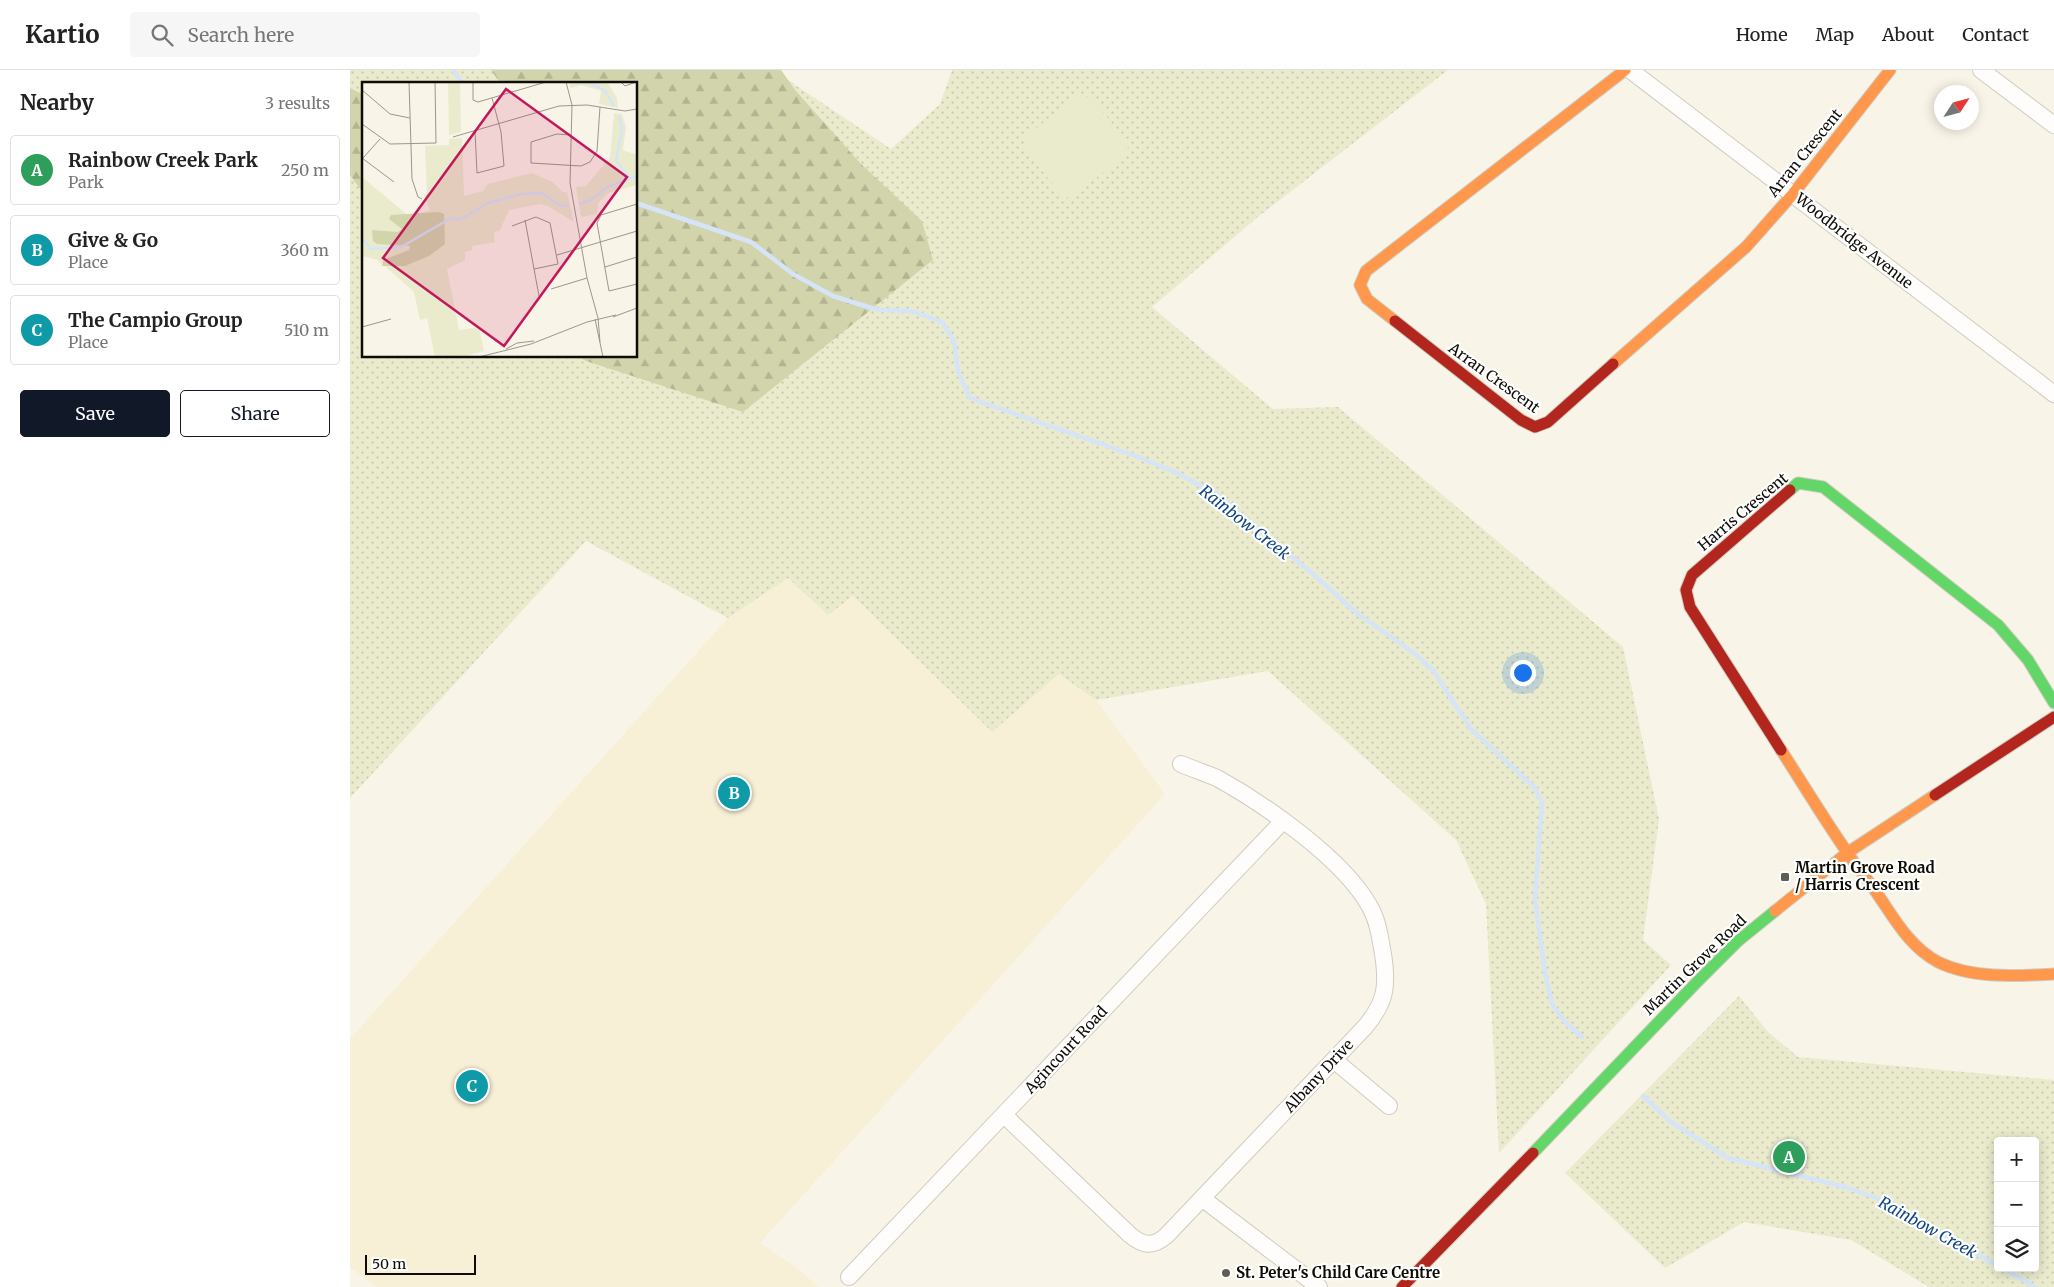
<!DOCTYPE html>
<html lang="en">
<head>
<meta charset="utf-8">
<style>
	:root { --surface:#fff; --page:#f6f6f6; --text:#222; --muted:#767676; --line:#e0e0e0; --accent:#111827 }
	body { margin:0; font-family:Merriweather,serif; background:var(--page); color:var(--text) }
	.controls { position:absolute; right:15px; bottom:15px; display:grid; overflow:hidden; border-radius:5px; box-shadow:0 2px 12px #0003 }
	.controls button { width:45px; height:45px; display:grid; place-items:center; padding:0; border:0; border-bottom:1px solid var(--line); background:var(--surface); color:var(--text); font:25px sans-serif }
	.compass { position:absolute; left:1584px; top:15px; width:45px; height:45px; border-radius:50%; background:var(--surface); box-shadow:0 2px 12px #0003; rotate:54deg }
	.scale { position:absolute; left:15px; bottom:12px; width:111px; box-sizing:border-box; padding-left:5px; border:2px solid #0e0c04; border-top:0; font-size:14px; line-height:18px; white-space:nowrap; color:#0e0c04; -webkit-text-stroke:4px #fff; paint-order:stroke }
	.you { position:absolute; left:1172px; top:602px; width:18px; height:18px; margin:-12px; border:4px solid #fff; border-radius:50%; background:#1a73e8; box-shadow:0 0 0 8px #1a73e833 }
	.badge { display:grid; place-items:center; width:32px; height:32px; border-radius:50%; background:var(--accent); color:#fff; font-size:16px; font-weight:700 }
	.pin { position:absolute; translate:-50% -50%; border:2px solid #fff; box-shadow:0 1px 5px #0006 }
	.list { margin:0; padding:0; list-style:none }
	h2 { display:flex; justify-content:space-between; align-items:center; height:65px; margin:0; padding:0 20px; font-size:21px }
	h2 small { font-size:16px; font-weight:400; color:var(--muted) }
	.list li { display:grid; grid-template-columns:32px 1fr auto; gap:15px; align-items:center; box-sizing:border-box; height:70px; margin:0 10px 10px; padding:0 10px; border:1px solid var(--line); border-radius:5px }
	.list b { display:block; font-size:19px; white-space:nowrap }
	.list p { margin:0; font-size:16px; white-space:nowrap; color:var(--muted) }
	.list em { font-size:16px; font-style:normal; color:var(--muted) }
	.actions { display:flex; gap:10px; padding:15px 20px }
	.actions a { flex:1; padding:11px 0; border:1px solid var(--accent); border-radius:5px; text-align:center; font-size:18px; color:var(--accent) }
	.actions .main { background:var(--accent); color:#fff }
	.icon { flex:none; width:28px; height:28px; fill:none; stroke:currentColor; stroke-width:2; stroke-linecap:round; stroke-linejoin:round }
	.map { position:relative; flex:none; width:1704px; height:1217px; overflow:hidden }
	header { display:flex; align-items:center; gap:30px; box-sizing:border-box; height:70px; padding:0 25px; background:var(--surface); border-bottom:1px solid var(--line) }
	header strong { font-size:24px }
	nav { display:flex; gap:28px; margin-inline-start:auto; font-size:18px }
	.search { width:350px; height:45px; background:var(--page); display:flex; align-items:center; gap:12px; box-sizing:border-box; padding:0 18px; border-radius:5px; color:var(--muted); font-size:19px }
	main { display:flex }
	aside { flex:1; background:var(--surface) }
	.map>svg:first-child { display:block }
	.built { fill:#f7f0d6 }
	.green { fill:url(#green-dots); fill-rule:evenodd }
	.forest { fill:url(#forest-firs) }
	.pitch { fill:#eaebcd }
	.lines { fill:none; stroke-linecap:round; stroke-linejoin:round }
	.stream { stroke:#d5e5f7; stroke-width:4.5 }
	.street-casing { stroke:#cfccc1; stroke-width:18 }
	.fast-casing { stroke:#cfccc1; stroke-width:13 }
	.slow-casing { stroke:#cfccc1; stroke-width:13 }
	.jam-casing { stroke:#cfccc1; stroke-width:13 }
	.street { stroke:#fefdfb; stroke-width:16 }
	.fast { stroke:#63d668; stroke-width:11 }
	.slow { stroke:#ff974d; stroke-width:11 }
	.jam { stroke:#b3261e; stroke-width:11 }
	.poi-dot { fill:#605d53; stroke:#fff; stroke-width:2 }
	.labels { text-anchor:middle; stroke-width:4.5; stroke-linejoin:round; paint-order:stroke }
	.street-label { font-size:15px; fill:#0e0c04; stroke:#fff }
	.poi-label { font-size:15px; font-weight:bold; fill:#0e0c04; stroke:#fff; text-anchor:start }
	.water-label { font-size:16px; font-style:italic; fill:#0f4681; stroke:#fff }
	.inset-river { fill:none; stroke:#d5e5f7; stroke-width:2.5 }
	.inset-road { fill:none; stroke:#9a978c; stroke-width:1 }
	.view { fill:#c2185b; fill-opacity:0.15; stroke:#c2185b; stroke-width:2.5 }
	.inset-edge { fill:none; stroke:#0e0c04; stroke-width:2.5 }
</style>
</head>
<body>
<header>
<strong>Kartio</strong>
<div class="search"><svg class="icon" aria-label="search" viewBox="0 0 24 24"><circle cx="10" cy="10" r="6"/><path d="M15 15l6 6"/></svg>Search here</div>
<nav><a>Home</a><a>Map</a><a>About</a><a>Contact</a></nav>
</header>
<main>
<aside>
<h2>Nearby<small>3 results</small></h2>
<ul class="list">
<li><span class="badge" style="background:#2e9e5b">A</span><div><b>Rainbow Creek Park</b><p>Park</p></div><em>250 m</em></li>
<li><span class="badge" style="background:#0f9aa8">B</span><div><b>Give &amp; Go</b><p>Place</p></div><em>360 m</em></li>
<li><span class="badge" style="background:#0f9aa8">C</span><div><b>The Campio Group</b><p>Place</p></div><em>510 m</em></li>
</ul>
<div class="actions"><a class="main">Save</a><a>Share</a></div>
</aside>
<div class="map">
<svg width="1704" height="1217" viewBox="0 0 1704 1217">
	<defs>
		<pattern id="green-dots" width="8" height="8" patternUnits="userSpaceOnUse" patternTransform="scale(1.25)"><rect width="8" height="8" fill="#eaebcd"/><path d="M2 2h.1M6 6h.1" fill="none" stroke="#c8c8ae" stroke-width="1.8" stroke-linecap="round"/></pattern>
		<pattern id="forest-firs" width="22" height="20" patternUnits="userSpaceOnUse" patternTransform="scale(1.25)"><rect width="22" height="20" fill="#d2d4ac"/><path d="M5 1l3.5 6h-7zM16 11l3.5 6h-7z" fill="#b3b592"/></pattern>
	</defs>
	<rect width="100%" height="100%" fill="#f8f4e7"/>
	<!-- built -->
	<path class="built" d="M 438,508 L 478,545 L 503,526 L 642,662 L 709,604 L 746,630 L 815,724 L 410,1173 L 451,1201 L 468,1217 L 27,1217 L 0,1197 L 0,969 L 378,548 Z"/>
	<!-- green -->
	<g class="green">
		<path d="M 0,0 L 423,0 L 541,79 L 590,34 L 602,0 L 1098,0 L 909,146 L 802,237 L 923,339 L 988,337 L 1273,577 L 1309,749 L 1293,870 L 1321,895 L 1149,1083 L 1136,834 L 1106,770 L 918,601 L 746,630 L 709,604 L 642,662 L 503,526 L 478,545 L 438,508 L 378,548 L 236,471 L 0,728 ZM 14,14 L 286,14 L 286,286 L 14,286 Z"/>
		<path d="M 1389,926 L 1418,962 L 1448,987 L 1704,1010 L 1704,1217 L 1579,1217 L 1501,1170 L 1394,1152 L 1315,1198 L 1215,1103 ZM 1648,1071 L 1685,1071 L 1685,1198 L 1648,1198 Z"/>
	</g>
	<!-- forest -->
	<g class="forest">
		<path d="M 141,0 L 431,0 L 446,21 L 511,94 L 572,151 L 583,190 L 393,342 L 236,291 L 228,286 L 286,286 L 286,14 L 151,14 Z"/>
		<path d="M 0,18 L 14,25 L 14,124 L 0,105 Z"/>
	</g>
	<!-- pitch -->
	<path class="pitch" d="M 728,25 L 742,28 L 779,75 L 774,87 L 720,128 L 713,127 L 675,79 L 674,68 Z"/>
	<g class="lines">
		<!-- stream -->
		<g class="stream">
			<path d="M 103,0 L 113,14"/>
			<path d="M 286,133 L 401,172 L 443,204 L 483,226 L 528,240 L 562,241 L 592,252 L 604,271 L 608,302 L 620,328 L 786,386 L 827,403 L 866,424 L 963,504 L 1008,544 L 1064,583 L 1083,600 L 1121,659 L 1185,718 L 1192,733 L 1185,829 L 1195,903 L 1202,934 L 1215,952 L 1232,967"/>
			<path d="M 1293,1026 L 1321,1052 L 1378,1088 L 1495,1117 L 1535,1131 L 1648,1196"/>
			<path d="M 1652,1198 L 1685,1217"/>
		</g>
		<defs>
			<g id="street">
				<path d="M 1280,0 L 1704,324"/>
				<path d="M 1631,0 L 1704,55"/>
				<path d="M 984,990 L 1039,1036"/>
				<path d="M 654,1045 L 780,1165 C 793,1176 803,1177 816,1166 L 1015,957 C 1036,932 1038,916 1033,884 C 1030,867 1028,851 1020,837 C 994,789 914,734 867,708 C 855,703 843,699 831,694"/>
				<path d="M 853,1129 L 969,1217"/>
				<path d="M 499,1207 L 933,751"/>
			</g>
			<g id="fast">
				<path d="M 1440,420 L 1448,413 L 1473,417 L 1648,555 L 1678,590 L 1704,633"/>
				<path d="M 1183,1083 L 1347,912 L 1388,871 L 1425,841"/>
			</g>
			<g id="slow">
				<path d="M 1045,251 L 1017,229 L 1010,215 L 1016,201 L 1275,0"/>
				<path d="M 1263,294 L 1396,177 L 1443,124 L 1540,0"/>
				<path d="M 1431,680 C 1453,714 1474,749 1497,782 C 1505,795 1515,806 1524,819 C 1543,846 1558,876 1588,892 C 1622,909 1667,906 1704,904"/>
				<path d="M 1425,841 L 1497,783 L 1585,725"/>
			</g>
			<g id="jam">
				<path d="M 1045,251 L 1171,350 L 1185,357 L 1198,352 L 1263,294"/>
				<path d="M 1431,680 L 1340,537 L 1336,520 L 1342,505 L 1440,420"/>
				<path d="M 1585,725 L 1704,647"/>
				<path d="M 1052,1217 L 1183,1083"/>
			</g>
		</defs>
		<!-- street casing -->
		<use href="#street" class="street-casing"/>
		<!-- fast casing -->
		<use href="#fast" class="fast-casing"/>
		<!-- slow casing -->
		<use href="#slow" class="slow-casing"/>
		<!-- jam casing -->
		<use href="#jam" class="jam-casing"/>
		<!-- street -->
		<use href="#street" class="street"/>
		<!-- fast -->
		<use href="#fast" class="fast"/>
		<!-- slow -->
		<use href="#slow" class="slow"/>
		<!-- jam -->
		<use href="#jam" class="jam"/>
	</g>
	<!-- markers -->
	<g class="poi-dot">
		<rect x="1430" y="802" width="10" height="10" rx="2.5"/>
		<circle cx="876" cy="1203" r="5"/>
	</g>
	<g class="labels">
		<!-- street labels -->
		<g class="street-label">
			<text transform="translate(1455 83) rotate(-51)" y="5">Arran Crescent</text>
			<text transform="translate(1504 171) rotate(38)" y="5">Woodbridge Avenue</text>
			<text transform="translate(1144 308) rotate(36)" y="5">Arran Crescent</text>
			<text transform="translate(1393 442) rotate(-40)" y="5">Harris Crescent</text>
			<text transform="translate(1345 895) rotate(-44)" y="5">Martin Grove Road</text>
			<text transform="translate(716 980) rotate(-47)" y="5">Agincourt Road</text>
			<text transform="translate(969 1006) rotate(-47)" y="5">Albany Drive</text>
		</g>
		<!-- poi labels -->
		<g class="poi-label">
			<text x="1445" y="803">Martin Grove Road<tspan x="1445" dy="17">/ Harris Crescent</tspan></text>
			<text x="886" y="1208">St. Peter's Child Care Centre</text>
		</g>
		<!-- water labels -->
		<g class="water-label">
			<text transform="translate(895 452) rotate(38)" y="6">Rainbow Creek</text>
			<text transform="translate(1578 1157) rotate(29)" y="6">Rainbow Creek</text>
		</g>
	</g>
	<!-- overview -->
	<g transform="translate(12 12)">
		<rect width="275" height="275" fill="#f8f4e7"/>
		<path d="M 86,0 L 98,0 L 99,50 L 87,53 ZM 207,0 L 245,0 L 255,16 L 256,26 L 237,22 L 239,9 L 219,3 L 209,6 ZM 252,31 L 260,32 L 264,45 L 261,68 L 275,73 L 275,103 L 246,111 L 236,121 L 235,132 L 219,135 L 214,105 L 224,104 L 248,76 ZM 100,56 L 102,114 L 121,109 L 126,102 L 170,91 L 190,100 L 201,110 L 205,110 L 212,140 L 186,124 L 178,122 L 147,128 L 138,148 L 132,150 L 133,160 L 110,164 L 110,168 L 103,170 L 103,178 L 85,187 L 97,248 L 117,245 L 122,269 L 100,275 L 73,275 L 65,236 L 58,238 L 52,210 L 16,178 L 0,174 L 0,95 L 48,135 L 68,128 L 62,113 L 65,112 L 63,64 L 87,63 L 87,57 Z" fill="#eaebcd"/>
		<path d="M 77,130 L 82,132 L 83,162 L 67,174 L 43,184 L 20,184 L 21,178 L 47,168 L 48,164 L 15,162 L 11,159 L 10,148 L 36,150 L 40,147 L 27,137 L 29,133 Z" fill="#d2d4ac"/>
		<path class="inset-river" d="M 227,0 L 243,9 L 252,24M 257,34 L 260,48 L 254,79 L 267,95M 217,122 L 229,118 L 245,105 L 275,94M 0,156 L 9,167 L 39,165 L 89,136 L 98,138 L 126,121 L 159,112 L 180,111 L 197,123 L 206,124"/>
		<path class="inset-road" d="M 47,0 L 50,97 L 56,115 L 60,117M 111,0 L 111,18 L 116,20 L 184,0M 204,0 L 210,23 L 208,101 L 225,196 L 236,236M 259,0 L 263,4 L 274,0M 0,8 L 28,32 L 48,36M 0,42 L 28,62 L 74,61 L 73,0M 113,49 L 115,91 L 142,84 L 139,50 L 130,16M 209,53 L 195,52 L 169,60 L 169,81 L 219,84 L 228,80 L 235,69 L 238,25M 91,55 L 197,24 L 225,23 L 263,29 L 275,27M 0,76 L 32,100M 1,76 L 18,57M 275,122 L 239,133 L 235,141 L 247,209 L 275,202M 163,138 L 177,214M 150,144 L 174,135 L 188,141 L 196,182 L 172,187M 195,173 L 275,149M 243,185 L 275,175M 189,207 L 225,196M 251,235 L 275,226M 236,236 L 238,260M 233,237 L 241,275M 0,245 L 29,237M 144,267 L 155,261 L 172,259M 117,275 L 169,262 L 225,240 L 254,233"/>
		<path class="view" d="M 144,7 L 265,95 L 142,264 L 21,176 Z"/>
		<rect width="275" height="275" class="inset-edge"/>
	</g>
</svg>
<div class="controls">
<button>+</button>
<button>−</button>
<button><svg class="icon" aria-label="layers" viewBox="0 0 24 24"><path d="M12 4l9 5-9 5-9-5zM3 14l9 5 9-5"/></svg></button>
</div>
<svg class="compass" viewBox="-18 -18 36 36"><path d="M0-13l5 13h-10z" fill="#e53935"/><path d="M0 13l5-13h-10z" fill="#767676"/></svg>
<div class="scale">50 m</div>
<div class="you"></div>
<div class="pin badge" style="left:1439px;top:1087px;background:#2e9e5b">A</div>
<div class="pin badge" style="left:384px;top:723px;background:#0f9aa8">B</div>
<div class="pin badge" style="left:122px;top:1016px;background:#0f9aa8">C</div>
</div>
</main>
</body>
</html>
